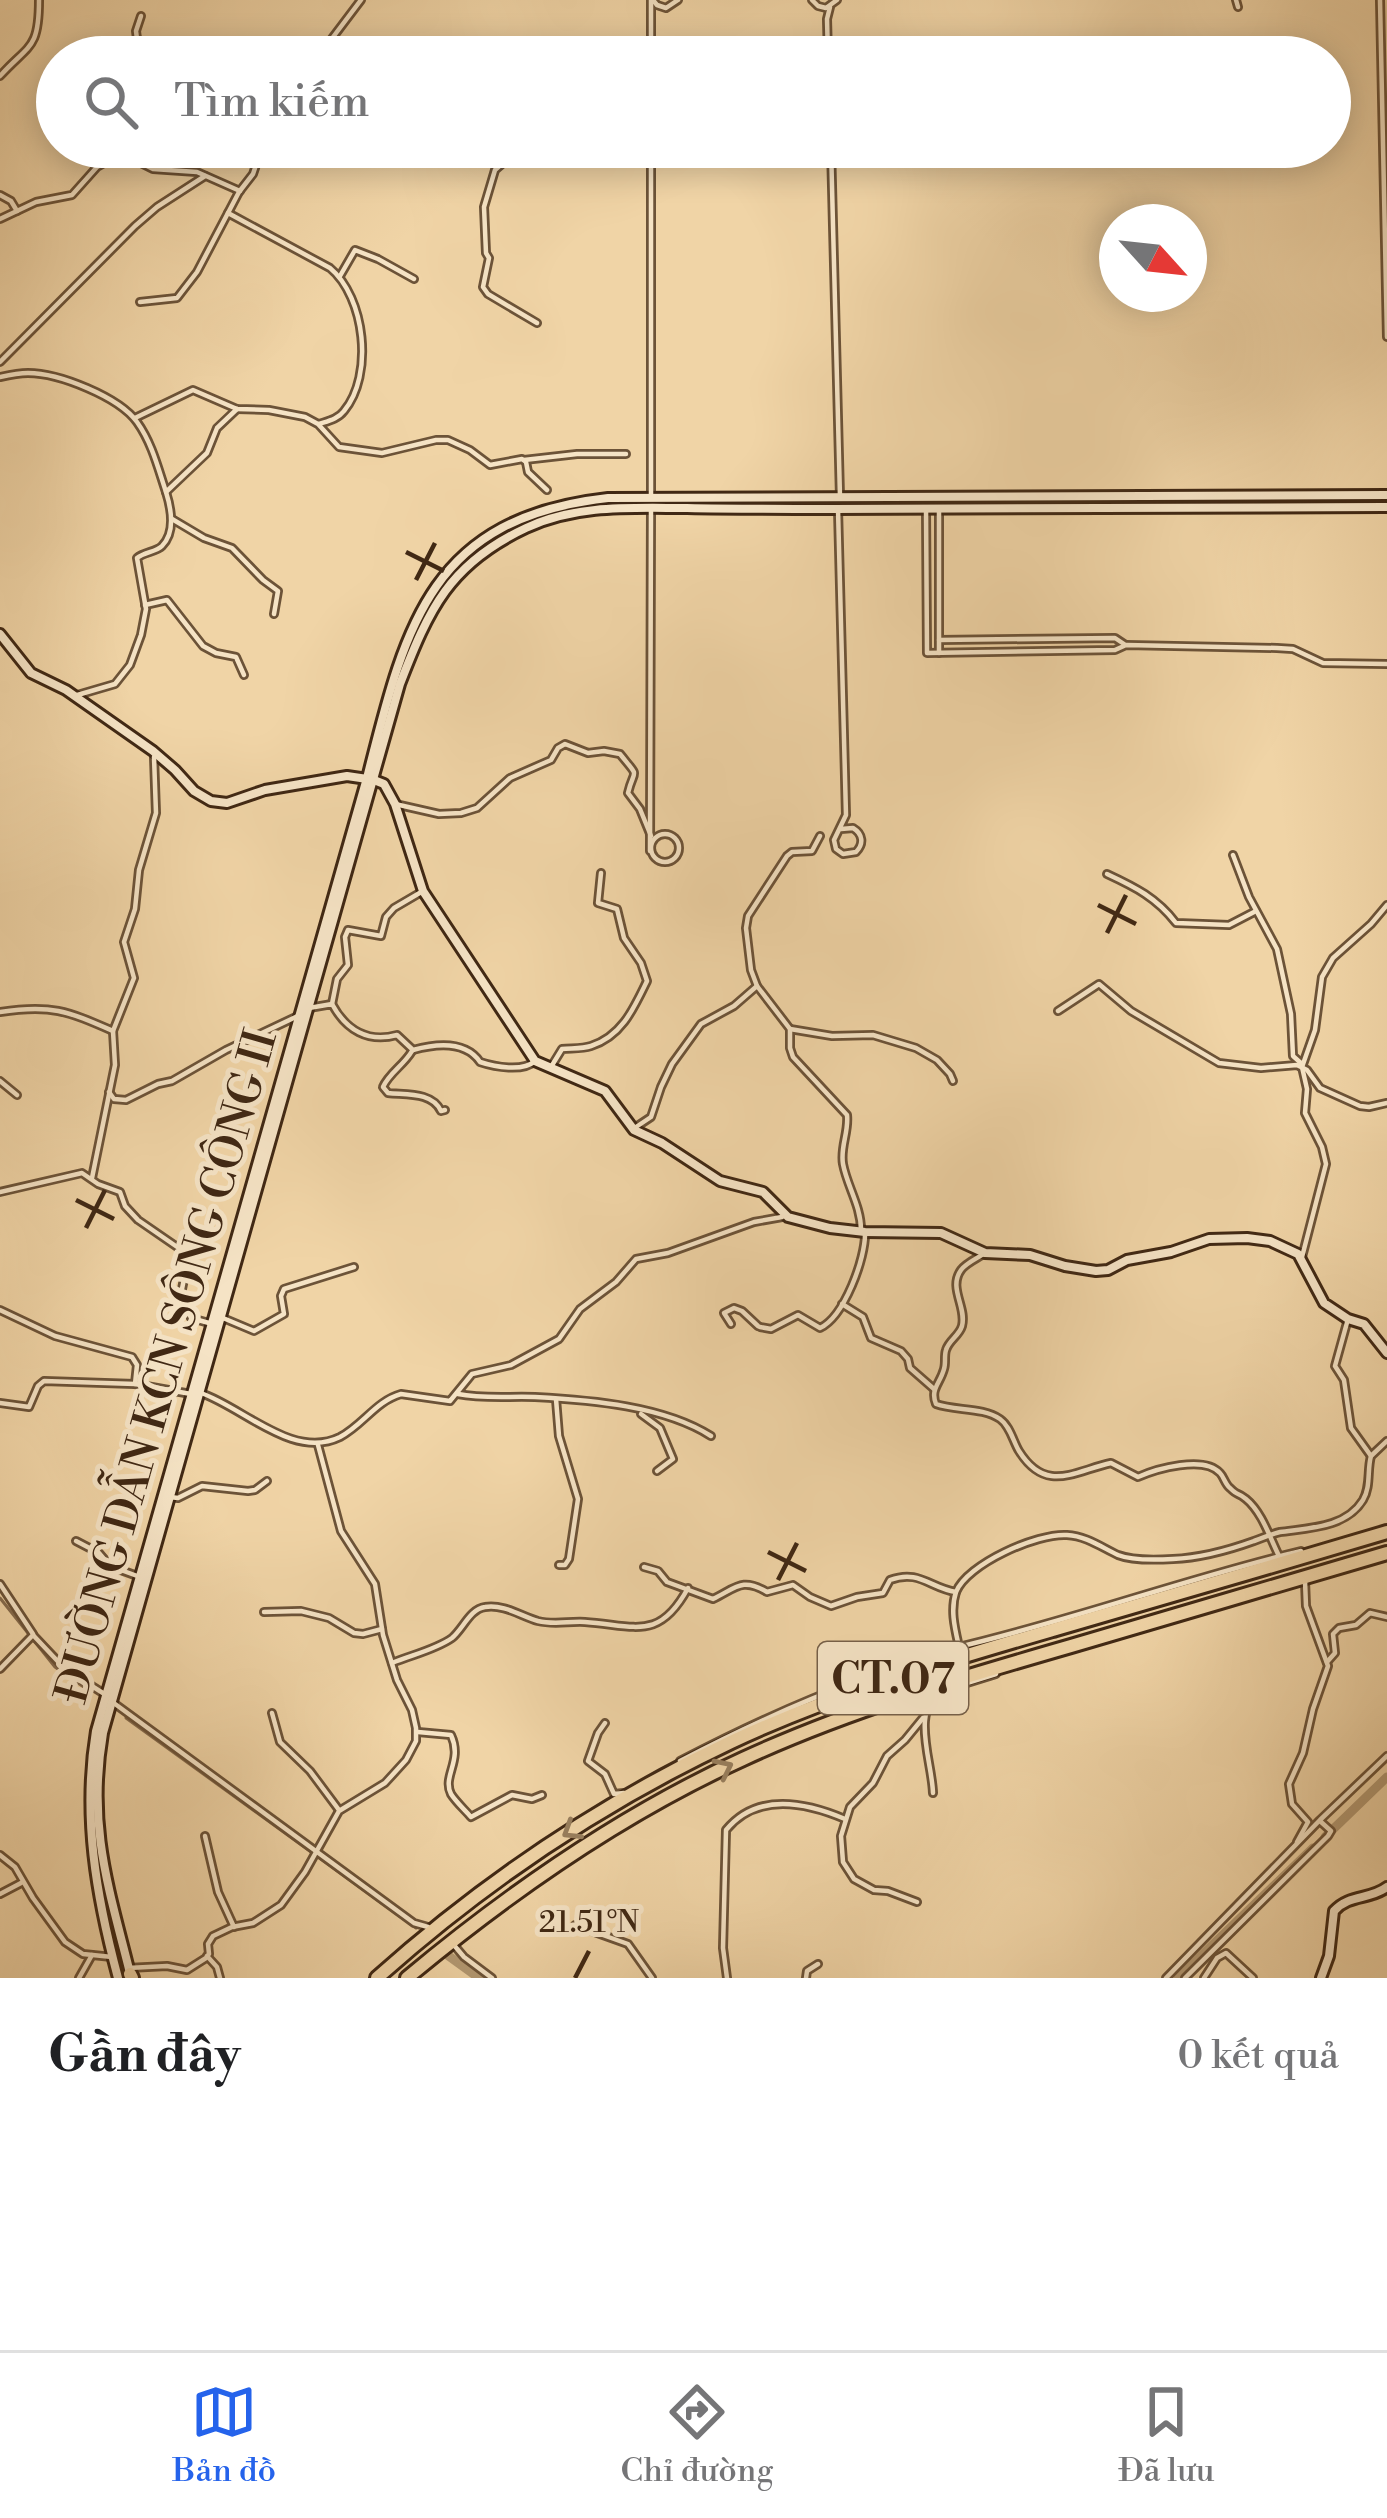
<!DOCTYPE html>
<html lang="vi">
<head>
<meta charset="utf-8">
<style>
	:root { --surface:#fff; --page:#f2f2f2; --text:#202124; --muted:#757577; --line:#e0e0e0; --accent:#2563eb }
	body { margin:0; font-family:"Libre Bodoni",serif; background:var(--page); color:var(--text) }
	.compass { position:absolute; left:1099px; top:204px; width:108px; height:108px; border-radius:50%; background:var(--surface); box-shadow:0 6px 30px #0003; rotate:117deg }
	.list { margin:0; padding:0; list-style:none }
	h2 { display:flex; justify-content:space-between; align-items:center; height:156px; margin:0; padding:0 48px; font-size:51px }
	h2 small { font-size:39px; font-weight:400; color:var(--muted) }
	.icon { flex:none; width:66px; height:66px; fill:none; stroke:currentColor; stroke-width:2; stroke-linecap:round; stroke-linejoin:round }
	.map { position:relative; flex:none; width:1387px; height:1978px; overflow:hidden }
	.search { position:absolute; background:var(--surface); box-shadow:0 6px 30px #0003; left:36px; right:36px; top:36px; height:132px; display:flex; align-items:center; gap:30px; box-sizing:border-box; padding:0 42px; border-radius:66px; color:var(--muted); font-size:45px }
	.sheet { height:372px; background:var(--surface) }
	nav { display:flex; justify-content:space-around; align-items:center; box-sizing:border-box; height:168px; border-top:3px solid var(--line); background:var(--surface); font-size:33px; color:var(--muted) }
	nav a { display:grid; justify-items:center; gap:6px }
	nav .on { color:var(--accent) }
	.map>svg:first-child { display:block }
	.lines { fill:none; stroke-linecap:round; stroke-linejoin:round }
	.stream { stroke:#866c4e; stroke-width:3 }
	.river { stroke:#b49a74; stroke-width:9 }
	.street-casing { stroke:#6c5338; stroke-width:10 }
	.secondary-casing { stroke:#402814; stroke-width:14 }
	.highway-casing { stroke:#402814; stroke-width:18 }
	.street { stroke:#f5e3c5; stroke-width:4.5 }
	.secondary { stroke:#f5e3c5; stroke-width:8 }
	.highway { stroke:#f0d4a6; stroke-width:12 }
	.oneway { stroke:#987e5d }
	.ticks { fill:none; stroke:#402814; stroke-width:4.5 }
	.labels { text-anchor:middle; stroke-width:10; stroke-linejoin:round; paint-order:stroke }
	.shield { fill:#f5e3c5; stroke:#766049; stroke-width:3 }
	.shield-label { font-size:42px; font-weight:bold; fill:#402814 }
	.street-label { font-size:45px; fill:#402814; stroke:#f5e3c5 }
	.ticks-label { font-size:30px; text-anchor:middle; fill:#402814; stroke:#f5e3c5; stroke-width:10; stroke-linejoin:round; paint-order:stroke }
</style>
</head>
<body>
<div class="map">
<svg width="1387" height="1978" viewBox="0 0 1387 1978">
	<rect width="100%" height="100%" fill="#f0d4a6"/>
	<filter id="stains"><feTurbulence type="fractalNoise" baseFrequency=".00167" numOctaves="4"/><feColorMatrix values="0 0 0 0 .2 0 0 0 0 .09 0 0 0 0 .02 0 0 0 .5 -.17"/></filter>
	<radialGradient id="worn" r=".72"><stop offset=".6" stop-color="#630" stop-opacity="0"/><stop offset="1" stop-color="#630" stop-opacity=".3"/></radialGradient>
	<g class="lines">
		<!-- stream -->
		<g class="stream">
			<path d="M 0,1598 L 55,1667 L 88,1690"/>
			<path d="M 126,1718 L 416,1928"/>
		</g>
		<!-- river -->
		<g class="river">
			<path d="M 1325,1837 L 1387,1777"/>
			<path d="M 446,1954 L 479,1978"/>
			<path d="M 1178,1978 L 1313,1848"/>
		</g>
		<defs>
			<g id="street">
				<path d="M 653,0 L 657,5 L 666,8 L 678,0"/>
				<path d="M 812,0 L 818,6 L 826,8 L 837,0"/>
				<path d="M 1236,0 L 1238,7"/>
				<path d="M 1380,0 L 1387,337"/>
				<path d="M 141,16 L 136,31 L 137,39 L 173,57"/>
				<path d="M 318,57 L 361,0"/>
				<path d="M 651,57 L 651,0"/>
				<path d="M 828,57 L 827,19 L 830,7"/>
				<path d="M 0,76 C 29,44 39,50 39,0"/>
				<path d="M 514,147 L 512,155 L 495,170 L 484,207 L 486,253 L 489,258 L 483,287 L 488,294 L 537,323"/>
				<path d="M 651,147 L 651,495"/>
				<path d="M 831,147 L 840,497"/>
				<path d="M 0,195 L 11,201 L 17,211"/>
				<path d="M 228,213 L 330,268 C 365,297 374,375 344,411 C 338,419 328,421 319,424"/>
				<path d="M 0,219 L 36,202 L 72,195 L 97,167 L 121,153 L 153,169 L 197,172 L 240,191"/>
				<path d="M 340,276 L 355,250 L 378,259 L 414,279"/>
				<path d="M 140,302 L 177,298 L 197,272 L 239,192 L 253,174 L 262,147"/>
				<path d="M 0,362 L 135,226 L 157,207 L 205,176"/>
				<path d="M 0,377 C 9,375 19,373 28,373 C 59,373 119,397 137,422 C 152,443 158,468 166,492 C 171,508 176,532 162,546 C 156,552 144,552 137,558 L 146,609 L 141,635 L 130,665 L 115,684 L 74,696"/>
				<path d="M 135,418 L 193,390 L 237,409 L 269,410 L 305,417 L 318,424 L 339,447 L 382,453 L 436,440 L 448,440 L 470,450 L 490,465 L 522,459 L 526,462 L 528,472 L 547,490"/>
				<path d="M 524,460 L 577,454 L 626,454"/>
				<path d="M 166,492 L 207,453 L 217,428 L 237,409"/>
				<path d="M 838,509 L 846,815 L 834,840 L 836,849 L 843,854 L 856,852 C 864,844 863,834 853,828 L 841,829"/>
				<path d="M 926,509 L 927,653 L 1115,650 L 1126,645 L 1277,648 L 1293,649 L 1323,663 L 1387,664"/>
				<path d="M 939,510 L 939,653"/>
				<path d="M 172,519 L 204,538 L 232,548 L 263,580 L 278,591 L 274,614"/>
				<path d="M 145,605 L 167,600 L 203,646 L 216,653 L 236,657 L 244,675"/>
				<path d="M 939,640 L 1115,638 L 1124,644"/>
				<path d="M 395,804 L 439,814 L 461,813 L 477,808 L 510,778 L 551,760 L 558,748 L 565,744 L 588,753 L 604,751 L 620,754 C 641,780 634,767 628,793 L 640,809 L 651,836"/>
				<circle cx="665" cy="848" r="14"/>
				<path d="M 820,836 L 812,851 L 792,852 L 787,856 L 748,916 L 746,928 L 751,970 L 757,986 L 790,1029 L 790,1048 L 793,1057 L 847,1115 C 849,1132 840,1147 843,1164 C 847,1186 861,1206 861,1230"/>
				<path d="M 650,851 L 651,508"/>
				<path d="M 1233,855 L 1249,897 L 1277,949 L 1291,1014 L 1293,1056 L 1302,1064"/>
				<path d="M 1107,874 C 1135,887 1157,898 1176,923 L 1229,925 L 1256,911"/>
				<path d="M 332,1004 L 337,979 L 348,965 L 345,937 L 348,930 L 381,936 L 386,917 L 394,908 L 423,891"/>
				<path d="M 309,1008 L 332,1004 C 346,1030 368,1043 397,1035 L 413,1050 C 435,1044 465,1040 480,1062 C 495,1067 523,1072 535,1061"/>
				<path d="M 1058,1011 L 1099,984 L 1131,1011 L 1219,1063 L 1261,1068 L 1297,1065 L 1307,1070 L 1320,1088 L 1360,1106 L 1369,1107 L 1387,1103"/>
				<path d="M 0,1012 C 51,1004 67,1011 113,1031"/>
				<path d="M 790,1029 L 832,1036 L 873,1035 L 916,1048 L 937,1060 L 950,1074 L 953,1081"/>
				<path d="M 412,1051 C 404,1065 389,1073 383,1087 L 388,1093 C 407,1095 432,1092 441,1111 L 445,1110"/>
				<path d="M 551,1067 L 562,1049 C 571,1048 582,1049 591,1046 C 622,1036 634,1008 647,981 L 641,963 L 624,938 L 617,909 L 598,903 L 601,873"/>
				<path d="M 0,1081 L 17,1095"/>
				<path d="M 109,1092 L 114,1099 L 126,1100 L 158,1084 L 172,1081 L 226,1050 L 300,1015"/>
				<path d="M 633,1129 L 651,1117 L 661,1087 L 672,1064 L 701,1024 L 734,1006 L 757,986"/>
				<path d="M 92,1178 L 115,1065 L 113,1031 L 134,978 L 124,942 L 135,909 L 139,870 L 156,813 L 154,757"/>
				<path d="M 0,1192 L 82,1173 L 98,1184 L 120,1192 L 125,1206 L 138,1220 L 183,1251 L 187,1264 L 181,1294 L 191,1318 L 209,1323"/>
				<path d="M 985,1253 C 978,1258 966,1263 961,1270 C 948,1288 967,1307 962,1326 C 959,1336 949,1340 946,1350 C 944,1356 946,1363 944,1369 C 940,1384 930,1389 936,1404 C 955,1411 983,1407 1000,1419 C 1010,1426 1013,1441 1019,1451 C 1046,1494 1074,1471 1111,1463 L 1138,1477 C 1156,1469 1204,1455 1220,1473 C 1224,1477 1225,1484 1230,1488 C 1239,1497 1236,1491 1246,1499 C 1262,1512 1270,1538 1279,1556"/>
				<path d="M 1302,1257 L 1326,1164 L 1322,1147 L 1305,1113 L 1307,1089 L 1302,1067 L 1315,1030 L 1322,977 L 1333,958 L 1371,924 L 1387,905"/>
				<path d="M 842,1304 L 863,1317 L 871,1338 L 901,1351 L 908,1359 L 910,1368 L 934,1389"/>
				<path d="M 0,1310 L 55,1336 L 132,1357 L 137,1365 L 135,1384"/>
				<path d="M 223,1318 L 254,1331 L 284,1314 L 281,1296 L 284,1289 L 354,1267"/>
				<path d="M 1348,1319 L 1335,1366 L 1344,1380 L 1351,1428 L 1371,1456"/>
				<path d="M 731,1324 L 724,1313 L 734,1308 L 742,1311 L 758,1326"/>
				<path d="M 760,1327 L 771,1329 L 798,1315 L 820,1328 C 844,1317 866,1258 865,1232"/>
				<path d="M 201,1393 C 244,1408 293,1460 340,1437 C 363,1425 376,1401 401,1394 L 450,1401 L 472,1374 L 511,1365 L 559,1339 L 580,1309 L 616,1282 L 636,1259 L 668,1253 L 754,1222 L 782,1217 L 784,1214"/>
				<path d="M 458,1394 C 483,1399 510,1396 535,1397 C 591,1400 664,1406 711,1436"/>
				<path d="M 556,1399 L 559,1436 L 578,1499 L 569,1559 L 565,1565 L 559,1565"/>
				<path d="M 0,1403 L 29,1407 L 38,1386 L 44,1381 L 135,1384 L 191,1394"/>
				<path d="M 641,1414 L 660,1428 L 673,1459 L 657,1471"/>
				<path d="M 170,1497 L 178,1498 L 202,1486 L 248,1491 L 255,1490 L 267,1481"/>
				<path d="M 76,1541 L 99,1553 L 110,1566 L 140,1577"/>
				<path d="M 644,1567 L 658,1571 L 667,1582 L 713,1599 C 736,1588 742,1577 767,1592 L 793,1585 L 810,1597 L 831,1606 L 857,1597 L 883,1593 L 890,1580 C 919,1569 930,1588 956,1592"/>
				<path d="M 0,1584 L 33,1634"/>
				<path d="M 264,1612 L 301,1611 L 329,1618 L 354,1633 L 363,1634 L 382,1629"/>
				<path d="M 959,1647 C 955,1629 950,1610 956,1592 C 967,1564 1037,1533 1067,1535 C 1086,1536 1101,1547 1118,1555 C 1133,1561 1156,1560 1173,1559 C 1199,1558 1229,1550 1254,1541 C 1263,1538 1271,1534 1280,1532 C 1308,1528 1346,1528 1363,1500 C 1371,1487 1367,1470 1371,1456 L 1387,1441"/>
				<path d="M 945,1657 L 947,1652 L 954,1648 C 1071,1621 1184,1579 1301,1551"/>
				<path d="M 1327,1662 L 1335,1653 L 1333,1634 L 1339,1628 L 1356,1625 L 1370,1613 L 1387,1617"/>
				<path d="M 392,1663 C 411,1655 435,1650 452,1638 C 463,1629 470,1609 485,1607 C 504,1604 521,1616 538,1621 C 554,1625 569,1621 585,1622 C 634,1625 659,1642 688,1588"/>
				<path d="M 0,1669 L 33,1635 L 65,1669 L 106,1695"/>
				<path d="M 967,1683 L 996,1674"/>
				<path d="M 111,1701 L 414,1923 L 428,1927"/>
				<path d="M 272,1713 L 280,1742 L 310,1771 L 339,1810"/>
				<path d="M 605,1723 L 598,1733 L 588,1761 L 605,1774 L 614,1794 L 624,1793"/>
				<path d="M 418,1732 L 451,1735 C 463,1761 442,1776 451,1794 C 456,1802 465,1810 471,1817 L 512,1795 L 532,1799 L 542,1795"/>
				<path d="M 680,1761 C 764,1717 855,1677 947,1652"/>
				<path d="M 933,1793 C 932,1760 909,1708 944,1689"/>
				<path d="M 205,1836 L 218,1892 L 234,1927"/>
				<path d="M 1297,1842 L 1308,1822 L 1292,1804 L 1289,1784 L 1303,1753 L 1313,1709 L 1328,1666 L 1306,1606 L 1305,1581"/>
				<path d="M 0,1855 L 15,1867 L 33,1898 L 65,1942 L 83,1954 L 112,1957"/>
				<path d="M 0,1894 L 21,1883"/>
				<path d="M 917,1902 L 888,1891 L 874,1890 L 854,1879 L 843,1862 L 841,1836 L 850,1807 L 873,1783 L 887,1756 L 905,1740 L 923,1718"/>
				<path d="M 575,1925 L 628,1944 L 652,1978"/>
				<path d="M 453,1944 L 464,1957 L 492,1978"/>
				<path d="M 207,1956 L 217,1967 L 220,1978"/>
				<path d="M 128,1968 L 167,1966 L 187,1970 L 206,1958 L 209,1954 L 208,1944 L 213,1936 L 232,1927 L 253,1923 L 281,1905 L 305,1872 L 339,1811 L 385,1783 L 406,1760 L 416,1741 L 416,1728 L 412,1710 L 397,1680 L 383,1635 L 375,1584 L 341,1531 L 318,1445"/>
				<path d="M 79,1978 L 92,1955"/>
				<path d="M 727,1978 L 723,1948 L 726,1830 C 757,1792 805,1802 845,1819"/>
				<path d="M 806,1978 L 807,1971 L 818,1964"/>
				<path d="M 1166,1978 L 1320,1820 L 1387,1756"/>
				<path d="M 1185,1978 L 1328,1836 L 1331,1831 L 1320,1821"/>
				<path d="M 1204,1978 L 1217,1958 L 1226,1953 L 1253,1978"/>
			</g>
			<g id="secondary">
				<path d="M 0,634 L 31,673 L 66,690 L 153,751 L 175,770 L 194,791 L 211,801 L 227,803 L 265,790 L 347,776 L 374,780 L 384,784 L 395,804 L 423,891 L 535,1061 L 605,1091 L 634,1130 L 662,1143 L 720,1181 L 763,1192 L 788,1217 L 830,1228 L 865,1232 L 941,1233 L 985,1253 L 1030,1255 L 1065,1266 L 1096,1271 L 1108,1270 L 1127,1260 L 1171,1252 L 1209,1239 L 1247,1238 L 1270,1241 L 1298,1254 L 1324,1303 L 1348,1319 L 1364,1324 L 1387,1353"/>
				<path d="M 131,1977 C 109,1888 87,1827 103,1733 L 400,684 C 429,609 449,564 526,528 C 577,504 633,508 687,508 C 736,509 784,509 833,509 C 1017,510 1202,508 1387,507"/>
				<path d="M 118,1978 C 96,1896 82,1815 96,1731 L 367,778 C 405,627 429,518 608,498 L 1387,495"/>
				<path d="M 1321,1978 L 1329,1956 L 1334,1911 C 1349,1894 1370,1900 1387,1887"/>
			</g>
			<g id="highway">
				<path d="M 130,1974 L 132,1978"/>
				<path d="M 377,1978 C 483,1883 602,1803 731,1742 C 835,1693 946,1661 1056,1629 C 1166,1597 1277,1565 1387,1532"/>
				<path d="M 407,1978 C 510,1892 620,1815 743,1759 C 849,1710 960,1678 1071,1646 C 1176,1615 1282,1584 1387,1553"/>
			</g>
		</defs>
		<!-- street casing -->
		<use href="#street" class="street-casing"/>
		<!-- secondary casing -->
		<use href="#secondary" class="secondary-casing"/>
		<!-- highway casing -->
		<use href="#highway" class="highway-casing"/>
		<!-- street -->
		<use href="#street" class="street"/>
		<!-- secondary -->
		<use href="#secondary" class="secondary"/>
		<!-- highway -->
		<use href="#highway" class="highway"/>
	</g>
	<!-- one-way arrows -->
	<defs><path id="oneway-chevron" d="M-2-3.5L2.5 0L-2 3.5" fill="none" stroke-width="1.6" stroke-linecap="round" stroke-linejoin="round" transform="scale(3)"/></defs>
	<g class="oneway">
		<use href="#oneway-chevron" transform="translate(724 1768) rotate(-26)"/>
		<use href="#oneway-chevron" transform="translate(571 1831) rotate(148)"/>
	</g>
	<!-- ticks -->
	<path class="ticks" d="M 406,552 L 444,571M 416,580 L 435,543M 1098,905 L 1136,924M 1107,933 L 1126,895M 76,1200 L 114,1219M 86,1228 L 105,1190M 768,1552 L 806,1571M 778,1580 L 797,1543M 575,1978 L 589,1951"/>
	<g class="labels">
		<!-- shield labels -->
		<rect class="shield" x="818" y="1642" width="150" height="72" rx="9"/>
		<g class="shield-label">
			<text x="893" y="1693">CT.07</text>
		</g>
		<!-- street labels -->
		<g class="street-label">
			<text transform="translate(165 1366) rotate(-74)" y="16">ĐƯỜNG DẪN KCN SÔNG CÔNG II</text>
		</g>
	</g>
	<g class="ticks-label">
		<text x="589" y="1932">21.51°N</text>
	</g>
	<rect width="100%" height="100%" filter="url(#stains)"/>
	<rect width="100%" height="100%" fill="url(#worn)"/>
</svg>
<svg class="compass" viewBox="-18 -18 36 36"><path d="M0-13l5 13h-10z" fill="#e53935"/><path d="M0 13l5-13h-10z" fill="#757577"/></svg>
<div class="search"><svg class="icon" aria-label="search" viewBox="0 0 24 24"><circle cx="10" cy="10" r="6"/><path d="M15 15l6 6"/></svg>Tìm kiếm</div>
</div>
<section class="sheet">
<h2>Gần đây<small>0 kết quả</small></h2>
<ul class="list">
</ul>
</section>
<nav>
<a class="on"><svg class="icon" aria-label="map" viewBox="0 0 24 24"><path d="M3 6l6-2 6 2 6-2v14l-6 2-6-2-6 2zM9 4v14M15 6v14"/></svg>Bản đồ</a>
<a><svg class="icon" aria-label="directions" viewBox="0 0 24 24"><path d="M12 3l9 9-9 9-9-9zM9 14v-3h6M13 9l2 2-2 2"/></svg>Chỉ đường</a>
<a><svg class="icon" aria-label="saved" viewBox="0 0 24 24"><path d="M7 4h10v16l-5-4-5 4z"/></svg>Đã lưu</a>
</nav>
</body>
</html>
